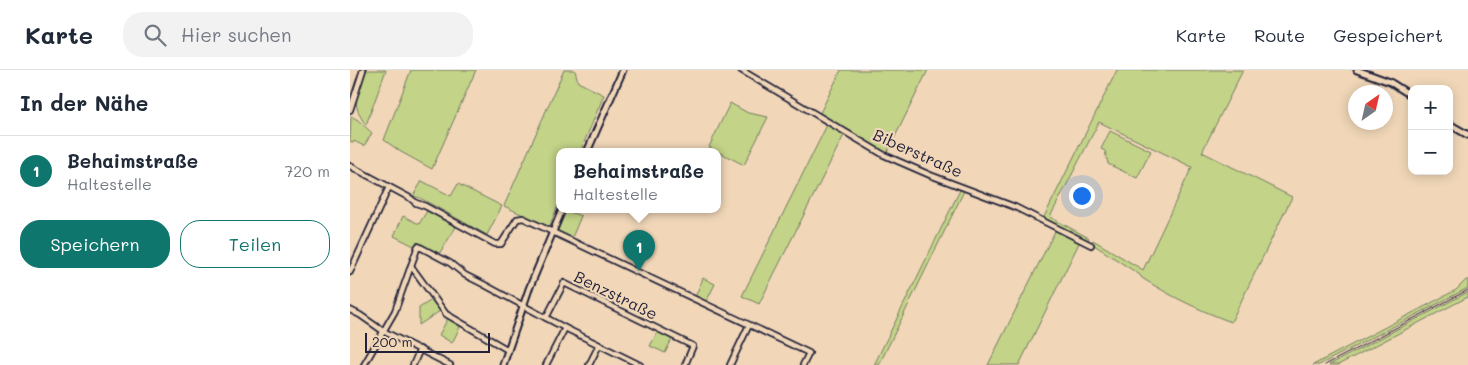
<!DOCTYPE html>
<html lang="de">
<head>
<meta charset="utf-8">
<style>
	:root { --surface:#fff; --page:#f2f2f3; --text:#1f2937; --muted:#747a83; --line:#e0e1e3; --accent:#0f766e }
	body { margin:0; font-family:Mali,sans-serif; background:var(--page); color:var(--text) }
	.controls { position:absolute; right:15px; top:15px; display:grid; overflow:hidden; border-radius:10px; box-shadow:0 2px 12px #0003 }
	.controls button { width:45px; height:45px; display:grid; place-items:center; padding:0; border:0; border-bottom:1px solid var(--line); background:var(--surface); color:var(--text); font:25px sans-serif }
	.compass { position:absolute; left:998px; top:15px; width:45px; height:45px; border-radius:50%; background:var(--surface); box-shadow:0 2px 12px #0003; rotate:34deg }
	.scale { position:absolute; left:15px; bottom:12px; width:125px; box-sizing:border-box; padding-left:5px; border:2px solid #22223b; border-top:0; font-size:14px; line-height:18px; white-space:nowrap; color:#22223b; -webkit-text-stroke:4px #f1d7b8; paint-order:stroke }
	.you { position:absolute; left:731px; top:125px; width:18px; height:18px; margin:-12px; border:4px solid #fff; border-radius:50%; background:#1a73e8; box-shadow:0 0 0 8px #1a73e833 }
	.badge { display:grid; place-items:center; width:32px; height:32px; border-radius:50%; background:var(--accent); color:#fff; font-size:16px; font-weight:700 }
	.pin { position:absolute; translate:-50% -41px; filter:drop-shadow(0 1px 2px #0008) }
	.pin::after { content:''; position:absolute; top:26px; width:18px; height:15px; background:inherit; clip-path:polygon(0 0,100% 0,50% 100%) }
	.popup { position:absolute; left:206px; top:78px; width:165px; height:65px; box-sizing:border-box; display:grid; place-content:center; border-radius:10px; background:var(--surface); filter:drop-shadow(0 1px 4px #0005); font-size:16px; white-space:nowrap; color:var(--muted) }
	.popup b { font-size:19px; color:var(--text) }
	.popup::after { content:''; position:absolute; left:50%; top:100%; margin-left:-10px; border:10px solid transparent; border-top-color:var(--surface) }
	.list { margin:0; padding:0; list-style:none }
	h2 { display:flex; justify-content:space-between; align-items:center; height:65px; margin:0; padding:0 20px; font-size:21px }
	h2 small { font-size:16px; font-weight:400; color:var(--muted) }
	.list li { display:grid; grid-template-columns:32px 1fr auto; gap:15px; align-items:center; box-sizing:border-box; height:70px; padding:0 20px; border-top:1px solid var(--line) }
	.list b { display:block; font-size:19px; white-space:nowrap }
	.list p { margin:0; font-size:16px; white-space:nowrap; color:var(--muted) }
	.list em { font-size:16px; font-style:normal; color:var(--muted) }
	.actions { display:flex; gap:10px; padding:15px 20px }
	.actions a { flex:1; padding:11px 0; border:1px solid var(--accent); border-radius:20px; text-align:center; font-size:18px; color:var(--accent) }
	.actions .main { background:var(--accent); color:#fff }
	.icon { flex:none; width:28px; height:28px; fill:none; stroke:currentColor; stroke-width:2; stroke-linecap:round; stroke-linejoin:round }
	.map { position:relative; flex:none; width:1118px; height:295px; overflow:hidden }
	header { display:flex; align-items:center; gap:30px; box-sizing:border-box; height:70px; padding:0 25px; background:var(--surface); border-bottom:1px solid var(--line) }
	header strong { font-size:24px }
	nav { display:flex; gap:28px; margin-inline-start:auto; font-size:18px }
	.search { width:350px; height:45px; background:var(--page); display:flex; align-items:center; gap:12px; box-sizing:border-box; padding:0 18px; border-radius:20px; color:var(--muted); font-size:19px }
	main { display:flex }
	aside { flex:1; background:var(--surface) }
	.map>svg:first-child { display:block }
	.green { fill:#c3d387; stroke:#727a61 }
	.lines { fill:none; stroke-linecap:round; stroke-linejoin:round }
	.minor-casing { stroke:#22223b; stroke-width:8 }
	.tertiary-casing { stroke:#22223b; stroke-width:9 }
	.minor { stroke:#f1d7b8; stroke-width:4.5 }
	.tertiary { stroke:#f1d7b8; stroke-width:5 }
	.rail { stroke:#22223b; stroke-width:1 }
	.labels { text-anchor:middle; stroke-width:4.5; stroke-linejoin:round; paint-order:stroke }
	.street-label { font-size:16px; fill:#22223b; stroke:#f1d7b8 }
</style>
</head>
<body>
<header>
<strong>Karte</strong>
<div class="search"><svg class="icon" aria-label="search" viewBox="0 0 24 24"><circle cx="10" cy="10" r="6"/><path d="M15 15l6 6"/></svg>Hier suchen</div>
<nav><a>Karte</a><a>Route</a><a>Gespeichert</a></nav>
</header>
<main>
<aside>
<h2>In der Nähe<small></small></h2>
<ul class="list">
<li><span class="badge">1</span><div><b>Behaimstraße</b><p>Haltestelle</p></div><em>720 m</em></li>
</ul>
<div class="actions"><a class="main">Speichern</a><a>Teilen</a></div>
</aside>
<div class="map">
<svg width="1118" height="295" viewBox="0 0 1118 295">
	<rect width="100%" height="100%" fill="#f1d7b8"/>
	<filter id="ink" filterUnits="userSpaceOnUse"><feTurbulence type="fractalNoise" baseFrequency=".02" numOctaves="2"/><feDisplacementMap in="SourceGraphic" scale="10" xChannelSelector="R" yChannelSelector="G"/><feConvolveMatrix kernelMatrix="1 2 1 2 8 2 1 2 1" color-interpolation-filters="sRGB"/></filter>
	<g filter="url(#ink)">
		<!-- green -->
		<g class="green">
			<path d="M 15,0 L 36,0 L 16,55 C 0,34 7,24 15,0 Z"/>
			<path d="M 61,0 L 126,0 L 82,99 L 51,82 L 34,70 Z"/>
			<path d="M 214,0 L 225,0 L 228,12 L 254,25 L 230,82 L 210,82 L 210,130 L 199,157 L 154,136 Z"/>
			<path d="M 491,0 L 578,0 L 536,85 L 469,45 Z"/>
			<path d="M 767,0 L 893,0 L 852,82 L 942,127 L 881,252 C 847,239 822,227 792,208 L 790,205 L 741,173 L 743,170 L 793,200 L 842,97 L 749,52 L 700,147 L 739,168 L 737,171 L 693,149 Z"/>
			<path d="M 380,33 L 398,43 L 418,47 L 394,95 L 359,77 Z"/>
			<path d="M 1,46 L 8,50 L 22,63 L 14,76 L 4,71 L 3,73 L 0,71 Z"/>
			<path d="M 478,53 L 495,63 L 409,234 L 392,226 Z"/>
			<path d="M 760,61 L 801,81 L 787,108 L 758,94 L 755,81 L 751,79 Z"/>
			<path d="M 72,111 L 101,126 L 108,114 L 152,136 L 137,165 L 70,128 L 63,126 Z"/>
			<path d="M 611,118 L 615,119 L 529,295 L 524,295 Z"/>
			<path d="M 215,140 L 231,146 L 221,170 L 206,162 Z"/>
			<path d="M 77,141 L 106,157 L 89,184 L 68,173 L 66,177 L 44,166 L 53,146 L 69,154 Z"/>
			<path d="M 706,159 L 730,171 L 669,295 L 638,295 Z"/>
			<path d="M 353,208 L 365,214 L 356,232 L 345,227 Z"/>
			<path d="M 1116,210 L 1118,210 L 1118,218 L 1114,220 L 969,295 L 963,295 L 1106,220 Z"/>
			<path d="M 1118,222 L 1118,227 L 1114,229 L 988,295 L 979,295 Z"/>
			<path d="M 83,229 L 90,241 L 69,255 L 69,238 Z"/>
			<path d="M 98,248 L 111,255 L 102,273 L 89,265 Z"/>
			<path d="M 308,261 L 322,269 L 315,283 L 300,276 Z"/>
		</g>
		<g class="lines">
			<defs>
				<g id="minor">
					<path d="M 391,0 L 534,85 L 580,105 L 665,137 L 741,175"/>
					<path d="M 0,40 L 13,0"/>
					<path d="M 0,96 L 60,128 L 66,133 L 75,136 L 145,174 L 151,174 L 167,149 L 173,148 L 459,283 L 453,295"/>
					<path d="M 61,196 L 96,244 L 158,280"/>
					<path d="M 0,202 L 39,117"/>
					<path d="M 0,240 L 10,245 L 33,261 L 100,295"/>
					<path d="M 196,248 L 214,213 L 343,276 L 335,295"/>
					<path d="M 14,295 L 45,241 L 68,176 L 100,193 L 115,205 L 133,214 L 215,258 L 290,295"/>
					<path d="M 63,295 L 70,279"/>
					<path d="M 196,295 L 215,258"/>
					<path d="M 239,295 L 249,275"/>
					<path d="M 380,295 L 399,255"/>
				</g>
				<g id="tertiary">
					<path d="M 1007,0 L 1040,12 L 1062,26"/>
					<path d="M 1099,54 L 1118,65"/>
					<path d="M 237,82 L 273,0"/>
					<path d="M 153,295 L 179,219 L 212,140"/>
				</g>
			</defs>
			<!-- minor casing -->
			<use href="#minor" class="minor-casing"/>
			<!-- tertiary casing -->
			<use href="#tertiary" class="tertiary-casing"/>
			<!-- minor -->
			<use href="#minor" class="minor"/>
			<!-- tertiary -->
			<use href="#tertiary" class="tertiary"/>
			<!-- rail -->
			<path class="rail" d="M 975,295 L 1118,220"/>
		</g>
	</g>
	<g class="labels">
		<!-- street labels -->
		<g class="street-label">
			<text transform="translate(568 83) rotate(24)" y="6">Biberstraße</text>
			<text transform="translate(266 225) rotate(26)" y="6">Benzstraße</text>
		</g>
	</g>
</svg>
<div class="controls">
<button>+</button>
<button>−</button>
</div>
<svg class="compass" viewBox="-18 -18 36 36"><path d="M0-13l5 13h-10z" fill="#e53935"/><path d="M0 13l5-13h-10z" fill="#747a83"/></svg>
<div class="scale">200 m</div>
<div class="you"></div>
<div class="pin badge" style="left:289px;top:201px">1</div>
<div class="popup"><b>Behaimstraße</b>Haltestelle</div>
</div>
</main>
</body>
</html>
